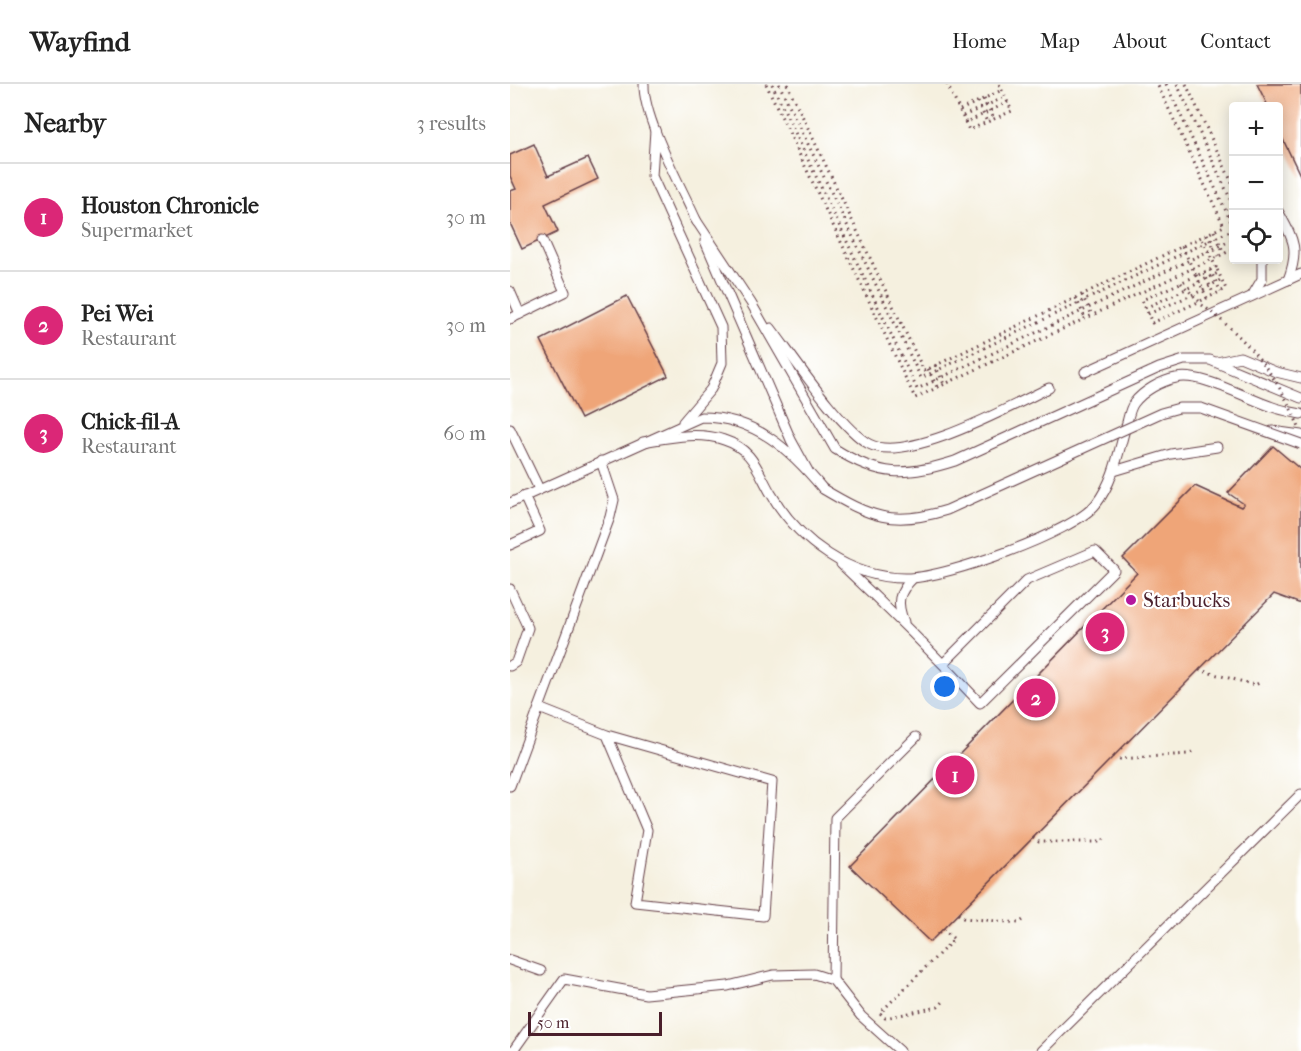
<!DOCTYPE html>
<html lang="en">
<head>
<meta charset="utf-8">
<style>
	:root { --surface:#fff; --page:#f6f6f6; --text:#222; --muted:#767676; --line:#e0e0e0; --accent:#db2777 }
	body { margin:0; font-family:"IM FELL French Canon",serif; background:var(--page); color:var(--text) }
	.controls { position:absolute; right:18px; top:18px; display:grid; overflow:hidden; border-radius:6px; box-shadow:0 3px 15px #0003 }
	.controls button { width:54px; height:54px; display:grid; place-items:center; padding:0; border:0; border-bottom:2px solid var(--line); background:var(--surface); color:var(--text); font:30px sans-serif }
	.scale { position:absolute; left:18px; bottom:15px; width:134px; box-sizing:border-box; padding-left:6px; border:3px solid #4a1f2b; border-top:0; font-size:16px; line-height:21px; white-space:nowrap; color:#4a1f2b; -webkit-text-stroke:4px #fff; paint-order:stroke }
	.you { position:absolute; left:435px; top:603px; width:21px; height:21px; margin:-15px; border:4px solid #fff; border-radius:50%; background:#1a73e8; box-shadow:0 0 0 9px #1a73e833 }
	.badge { display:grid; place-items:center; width:39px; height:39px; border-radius:50%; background:var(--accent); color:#fff; font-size:20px; font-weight:700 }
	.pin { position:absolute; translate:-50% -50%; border:3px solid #fff; box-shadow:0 2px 6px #0006 }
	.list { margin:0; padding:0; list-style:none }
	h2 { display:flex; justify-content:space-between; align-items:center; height:78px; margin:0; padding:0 24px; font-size:26px }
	h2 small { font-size:20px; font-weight:400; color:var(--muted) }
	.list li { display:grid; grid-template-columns:39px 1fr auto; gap:18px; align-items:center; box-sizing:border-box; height:108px; padding:0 24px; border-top:2px solid var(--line) }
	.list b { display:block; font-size:22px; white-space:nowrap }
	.list p { margin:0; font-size:20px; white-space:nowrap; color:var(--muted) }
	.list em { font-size:20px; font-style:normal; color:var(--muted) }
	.icon { flex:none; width:33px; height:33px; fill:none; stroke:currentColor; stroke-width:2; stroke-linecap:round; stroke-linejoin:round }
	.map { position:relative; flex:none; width:791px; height:967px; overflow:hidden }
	header { display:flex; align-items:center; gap:36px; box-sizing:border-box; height:84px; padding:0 30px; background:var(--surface); border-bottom:2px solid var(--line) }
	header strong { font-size:28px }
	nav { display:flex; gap:33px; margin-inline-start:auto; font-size:21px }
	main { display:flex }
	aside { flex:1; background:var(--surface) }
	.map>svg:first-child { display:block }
	.building { fill:#efa578 }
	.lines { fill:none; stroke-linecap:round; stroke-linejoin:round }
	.lane-casing { stroke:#643e46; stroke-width:11 }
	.path { stroke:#643e46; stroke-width:3; stroke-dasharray:1.5 4.5; stroke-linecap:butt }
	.lane { stroke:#fff; stroke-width:9 }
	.lane-bridge-casing { stroke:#643e46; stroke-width:11; stroke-linecap:butt }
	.path-bridge { stroke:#643e46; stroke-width:3; stroke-dasharray:1.5 4.5; stroke-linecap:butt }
	.lane-bridge { stroke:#fff; stroke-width:9 }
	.poi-dot { fill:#b5179e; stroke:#fff; stroke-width:2 }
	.labels { text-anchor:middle; stroke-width:4.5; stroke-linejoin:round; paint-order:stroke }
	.poi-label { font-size:21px; fill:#4a1f2b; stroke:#fff; text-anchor:start }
</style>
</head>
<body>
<header>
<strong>Wayfind</strong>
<nav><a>Home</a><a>Map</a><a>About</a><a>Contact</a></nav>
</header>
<main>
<aside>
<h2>Nearby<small>3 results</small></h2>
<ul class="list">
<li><span class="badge">1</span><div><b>Houston Chronicle</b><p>Supermarket</p></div><em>30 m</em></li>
<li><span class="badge">2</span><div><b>Pei Wei</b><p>Restaurant</p></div><em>30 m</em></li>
<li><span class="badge">3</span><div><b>Chick-fil-A</b><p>Restaurant</p></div><em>60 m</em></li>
</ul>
</aside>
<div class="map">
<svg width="791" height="967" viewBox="0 0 791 967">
	<rect width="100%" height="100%" fill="#fff"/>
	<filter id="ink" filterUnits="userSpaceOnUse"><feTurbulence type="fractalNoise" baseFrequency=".0167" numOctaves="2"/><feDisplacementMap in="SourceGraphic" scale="12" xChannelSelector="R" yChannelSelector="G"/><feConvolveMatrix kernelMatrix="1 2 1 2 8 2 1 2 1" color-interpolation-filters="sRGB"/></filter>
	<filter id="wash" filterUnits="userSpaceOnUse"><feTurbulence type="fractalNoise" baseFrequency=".008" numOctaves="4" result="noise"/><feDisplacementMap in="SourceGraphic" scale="24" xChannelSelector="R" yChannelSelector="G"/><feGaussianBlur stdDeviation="1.35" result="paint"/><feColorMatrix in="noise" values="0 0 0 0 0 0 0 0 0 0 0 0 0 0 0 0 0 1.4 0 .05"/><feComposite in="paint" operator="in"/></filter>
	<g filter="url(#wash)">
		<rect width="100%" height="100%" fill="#f5f0df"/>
		<g id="blocks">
			<!-- building -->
			<g class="building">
				<path d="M 747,0 L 791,0 L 791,93 L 768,45 L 768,22 L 758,22 Z"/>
				<path d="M 24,60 L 38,92 L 78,74 L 88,95 L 35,120 L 48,148 L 12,165 L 0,139 L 0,107 L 6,105 L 0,92 L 0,71 Z"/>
				<path d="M 117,212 L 158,292 L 71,335 L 31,256 Z"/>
				<path d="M 763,362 L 791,386 L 791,520 L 764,510 L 420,858 L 340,782 L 627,489 L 613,474 L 685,402 L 731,423 L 734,420 L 718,409 Z"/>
			</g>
		</g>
	</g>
	<g filter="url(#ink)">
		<use href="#blocks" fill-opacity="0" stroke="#643e46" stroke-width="1.5"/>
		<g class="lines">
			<defs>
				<g id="lane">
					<path d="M 134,0 C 133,35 172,104 187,138"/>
					<path d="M 145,46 L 142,92 L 211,243 L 212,279 L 201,305 L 173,338"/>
					<path d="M 768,127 C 783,155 790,164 778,196"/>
					<path d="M 184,133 L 241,219 L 325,365 C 370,393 395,393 445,377 L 649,284 L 674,276 L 700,276 L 791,314"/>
					<path d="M 195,157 L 281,356 L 298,387"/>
					<path d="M 0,207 L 10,230"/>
					<path d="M 742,212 L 752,195 L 752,177"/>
					<path d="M 0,235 L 55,208 L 32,156"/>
					<path d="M 261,244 C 283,273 330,344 359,360 C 397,380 501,322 539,304"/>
					<path d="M 707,278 L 730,273 L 766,288 L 791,294"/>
					<path d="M 575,288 L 791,190"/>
					<path d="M 0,345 L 29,405"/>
					<path d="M 762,347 L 791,351"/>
					<path d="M 133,358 C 158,354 188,347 214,356 C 242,365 247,385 260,408 C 288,457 341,496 399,494 C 437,493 563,449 586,420 C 603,398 608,371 615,345 C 618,337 619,325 624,319 C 633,307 651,297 666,294 C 691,288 735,314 760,322 C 770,326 781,328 791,330"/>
					<path d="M 604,387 L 661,370 L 707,363"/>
					<path d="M 0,419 L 191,333 C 245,333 280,365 313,405"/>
					<path d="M 0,461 L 30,447 L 14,412"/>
					<path d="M 331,480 C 379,525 425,571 470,619 L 604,486 L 585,467 L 517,496 L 433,580"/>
					<path d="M 0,505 L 18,544 L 6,578 L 0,582"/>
					<path d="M 394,538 C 386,518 388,509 403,494"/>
					<path d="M 29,624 L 97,651 L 262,698 L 253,832 L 125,818 L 137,746 L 97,651"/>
					<path d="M 0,702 L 100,433 L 104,416 L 91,377"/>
					<path d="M 0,876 L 31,887"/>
					<path d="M 323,896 L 325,734 L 406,653"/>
					<path d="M 3,967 L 54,895 L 136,910 L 218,902 L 263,891 L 304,890 L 323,896 L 351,932 L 390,967"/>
					<path d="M 531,967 L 791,710"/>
				</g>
			</defs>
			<!-- lane casing -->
			<use href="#lane" class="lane-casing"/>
			<!-- path -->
			<g class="path">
				<path d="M 256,0 L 405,314 L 724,165"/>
				<path d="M 262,0 L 407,305 L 724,155"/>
				<path d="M 269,0 L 411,294 L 724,145"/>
				<path d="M 277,0 L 414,287 L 714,142 L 647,0"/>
				<path d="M 437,0 L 459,46 L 502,27 L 489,0"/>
				<path d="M 656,0 L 724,144"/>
				<path d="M 667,0 L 724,123"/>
				<path d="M 676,0 L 724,103"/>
				<path d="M 474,15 L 484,35"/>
				<path d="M 468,18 L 477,38"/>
				<path d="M 450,26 L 492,6"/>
				<path d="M 453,32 L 495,13"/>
				<path d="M 455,37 L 456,39 L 498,18"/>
				<path d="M 704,147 L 714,169"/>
				<path d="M 697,150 L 708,172"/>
				<path d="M 672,162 L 686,192 L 706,183 L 691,153"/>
				<path d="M 700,186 L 711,208"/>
				<path d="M 694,189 L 704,211"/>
				<path d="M 686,191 L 697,214 L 716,205 L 706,183"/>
				<path d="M 686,192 L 632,216 L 642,239 L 697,214"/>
				<path d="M 689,198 L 708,189"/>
				<path d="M 671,199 L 689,217"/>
				<path d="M 693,206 L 712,195"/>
				<path d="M 572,211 L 582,231"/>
				<path d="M 566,214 L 575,234"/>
				<path d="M 635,224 L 689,199"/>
				<path d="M 638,230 L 693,206"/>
				<path d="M 425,281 L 434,300"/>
				<path d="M 418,285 L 427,303"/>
				<path d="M 689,586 L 745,601 L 751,598"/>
				<path d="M 604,672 L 610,675 L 678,670 L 685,666"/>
				<path d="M 523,754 L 529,758 L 591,758 L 597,753"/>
				<path d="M 448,830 L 453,834 L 509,839 L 516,834"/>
				<path d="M 433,845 L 444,855 L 370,929 L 375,934 L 428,923 L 435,916"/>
			</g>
			<!-- lane -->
			<use href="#lane" class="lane"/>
			<defs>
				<path id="lane-bridge" d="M 313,405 C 360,433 383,443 437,426 L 651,329 L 669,324 L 691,324 L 791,360"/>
			</defs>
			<!-- lane-bridge casing -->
			<use href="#lane-bridge" class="lane-bridge-casing"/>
			<!-- path-bridge -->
			<path class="path-bridge" d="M 692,221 C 737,254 770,294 790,346"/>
			<!-- lane-bridge -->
			<use href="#lane-bridge" class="lane-bridge"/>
		</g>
	</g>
	<!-- markers -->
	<circle class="poi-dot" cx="621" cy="516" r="6"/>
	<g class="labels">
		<!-- poi labels -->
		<g class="poi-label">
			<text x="633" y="523">Starbucks</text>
		</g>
	</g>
</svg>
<div class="controls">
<button>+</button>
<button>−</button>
<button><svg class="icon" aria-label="locate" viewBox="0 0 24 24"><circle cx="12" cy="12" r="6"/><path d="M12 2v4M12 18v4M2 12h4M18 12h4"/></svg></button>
</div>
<div class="scale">50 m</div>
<div class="you"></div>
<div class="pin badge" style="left:445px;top:691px">1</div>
<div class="pin badge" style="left:526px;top:614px">2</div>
<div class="pin badge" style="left:595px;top:548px">3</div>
</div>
</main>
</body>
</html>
